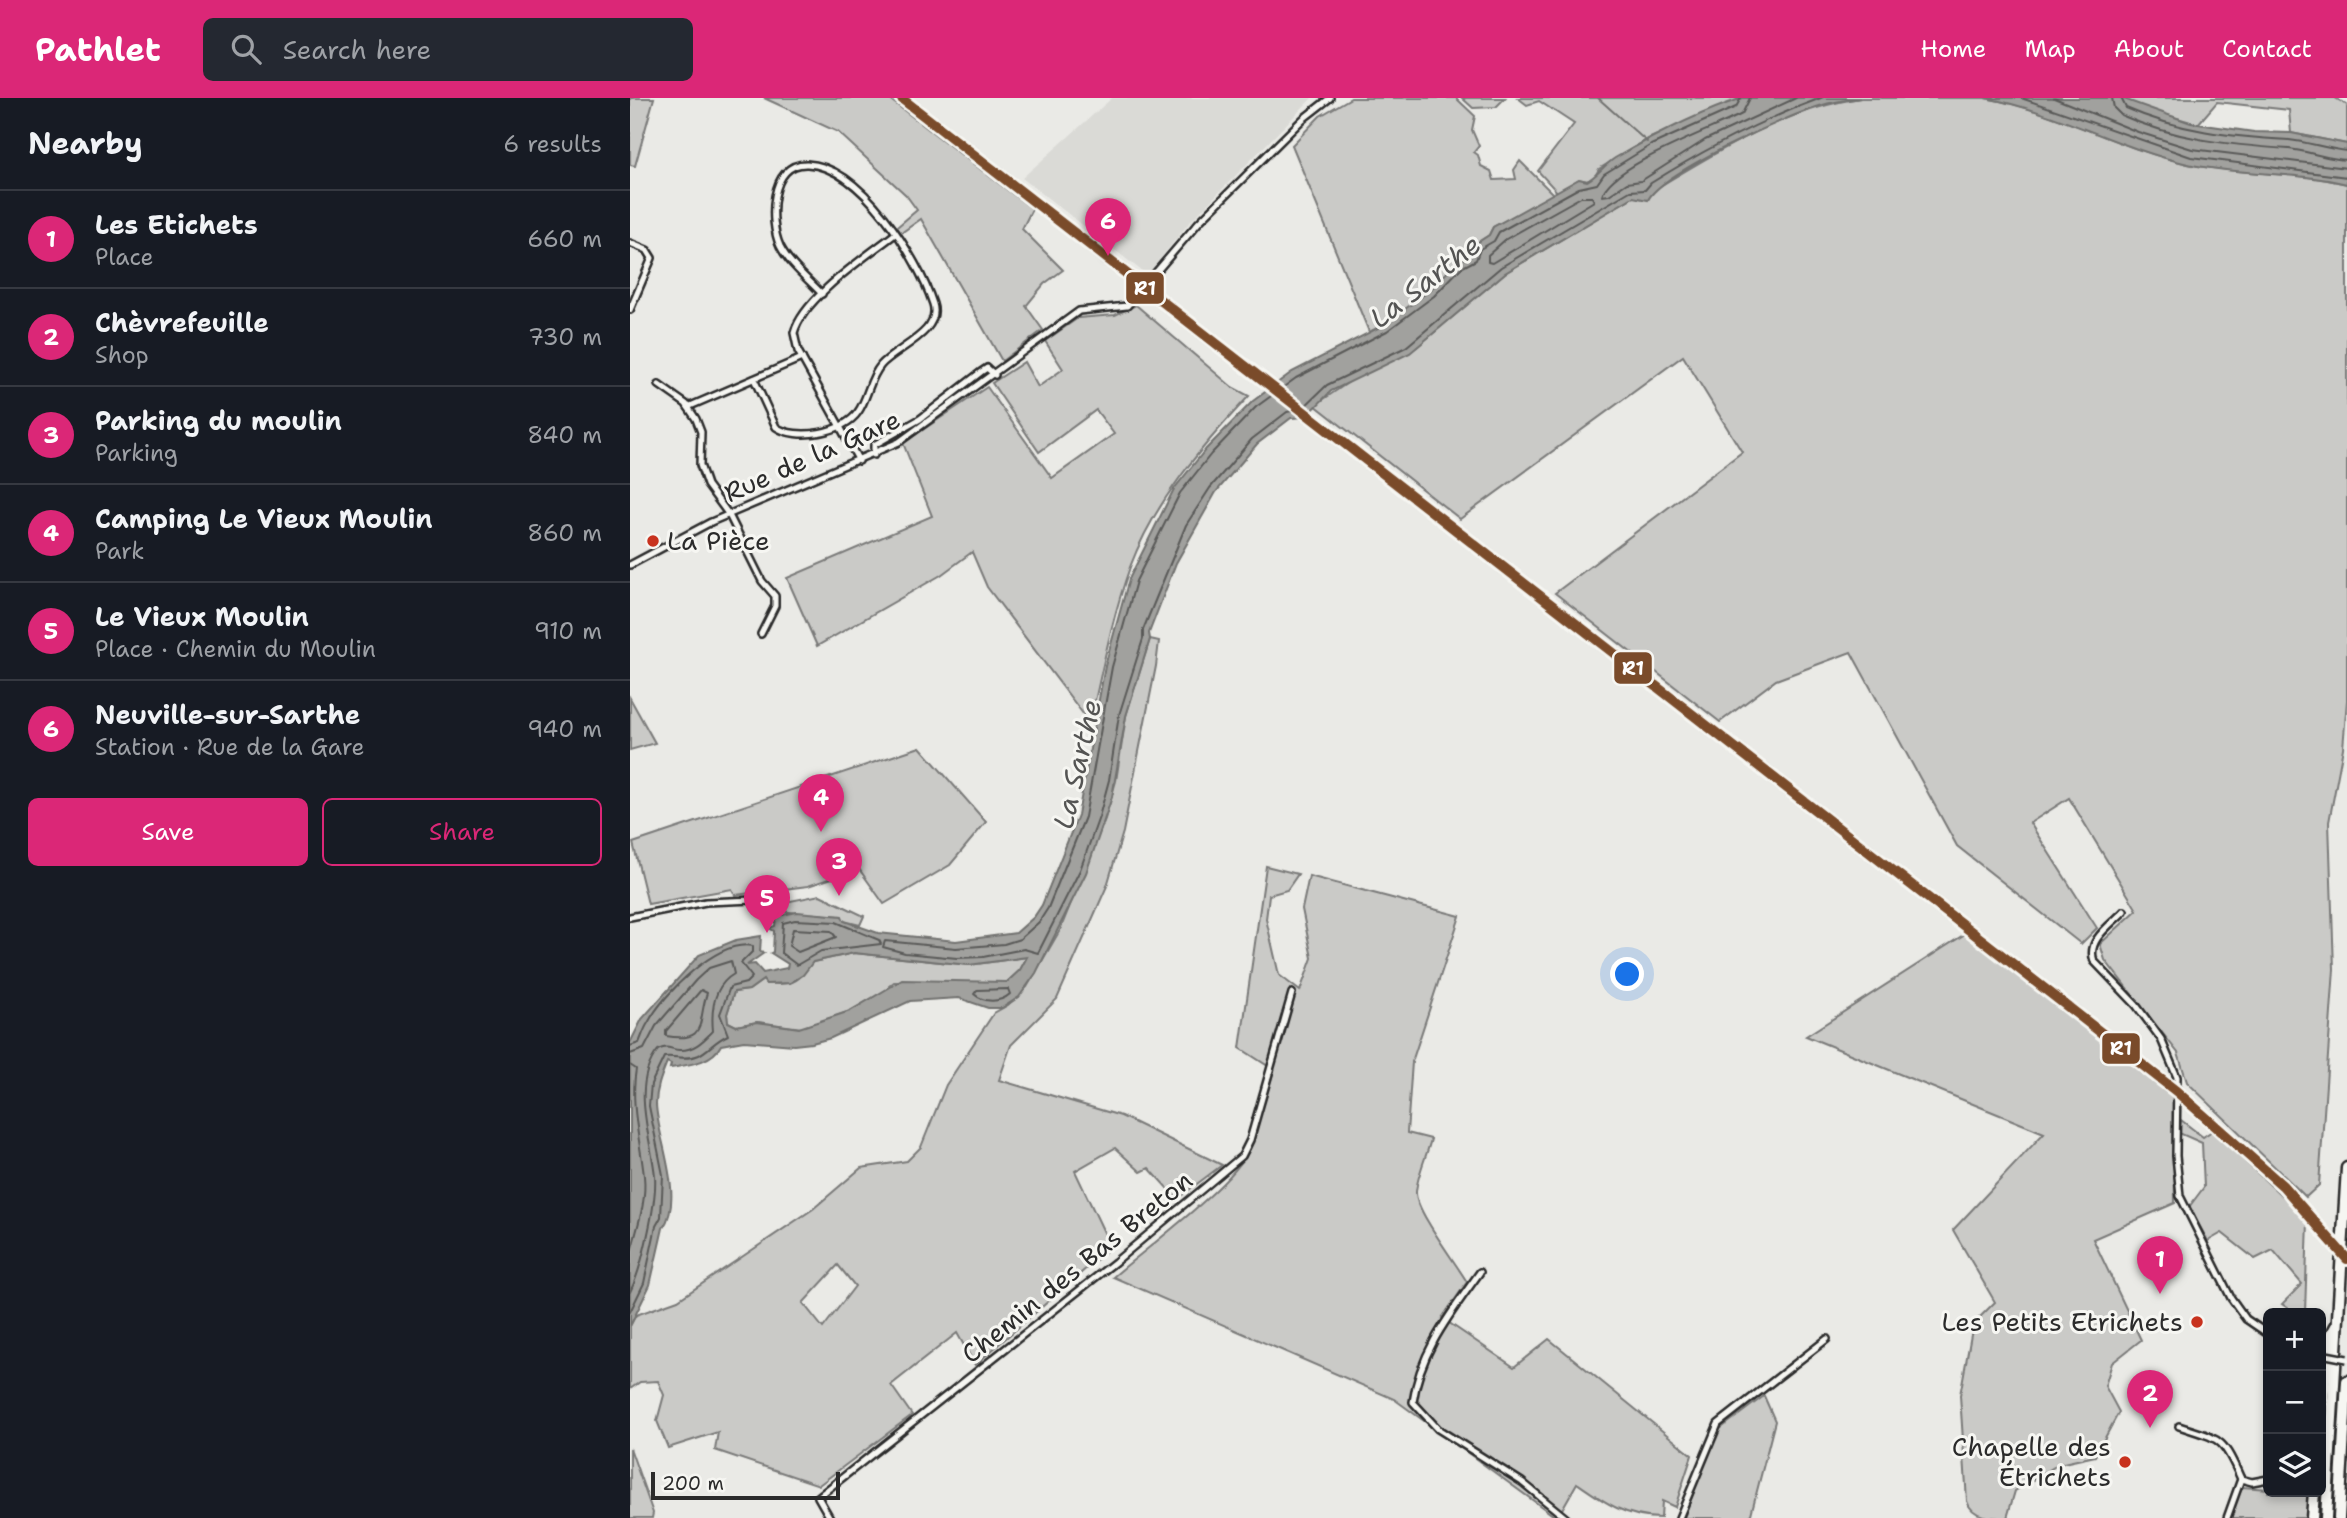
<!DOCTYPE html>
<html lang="en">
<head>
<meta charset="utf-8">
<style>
	:root { --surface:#171b24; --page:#242831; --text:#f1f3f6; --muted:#9ea1a6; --line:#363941; --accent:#db2777 }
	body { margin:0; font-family:"Shantell Sans",sans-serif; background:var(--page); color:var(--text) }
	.controls { position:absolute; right:21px; bottom:21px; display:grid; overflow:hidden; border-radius:10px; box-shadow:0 4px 10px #0003 }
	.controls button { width:63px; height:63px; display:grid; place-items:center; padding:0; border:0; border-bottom:2px solid var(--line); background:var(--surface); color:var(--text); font:35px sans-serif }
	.scale { position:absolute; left:21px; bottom:18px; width:189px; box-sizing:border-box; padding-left:7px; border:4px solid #2b2b2b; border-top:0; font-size:19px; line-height:24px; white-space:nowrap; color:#2b2b2b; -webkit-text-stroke:5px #f6f6f2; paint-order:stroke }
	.you { position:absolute; left:998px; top:877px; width:24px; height:24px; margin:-18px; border:5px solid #fff; border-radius:50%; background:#1a73e8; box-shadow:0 0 0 10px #1a73e833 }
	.badge { display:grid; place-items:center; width:46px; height:46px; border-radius:50%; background:var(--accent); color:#fff; font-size:23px; font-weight:700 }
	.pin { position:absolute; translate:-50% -58px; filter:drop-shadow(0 2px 4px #0008) }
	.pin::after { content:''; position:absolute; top:37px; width:24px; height:21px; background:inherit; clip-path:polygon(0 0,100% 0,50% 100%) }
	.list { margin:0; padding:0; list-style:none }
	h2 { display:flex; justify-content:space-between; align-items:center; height:91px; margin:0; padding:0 28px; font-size:30px }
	h2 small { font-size:23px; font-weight:400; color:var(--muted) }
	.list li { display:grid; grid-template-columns:46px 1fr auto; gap:21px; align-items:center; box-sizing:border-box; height:98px; padding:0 28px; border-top:2px solid var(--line) }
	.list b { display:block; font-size:26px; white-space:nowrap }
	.list p { margin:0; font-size:23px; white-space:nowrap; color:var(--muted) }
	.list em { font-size:23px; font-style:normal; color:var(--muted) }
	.actions { display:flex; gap:14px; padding:21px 28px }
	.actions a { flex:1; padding:16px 0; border:2px solid var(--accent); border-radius:10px; text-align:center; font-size:24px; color:var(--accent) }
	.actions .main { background:var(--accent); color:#fff }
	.icon { flex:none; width:38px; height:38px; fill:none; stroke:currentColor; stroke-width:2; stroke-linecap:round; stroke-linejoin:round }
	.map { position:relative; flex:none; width:1717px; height:1420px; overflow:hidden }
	header { display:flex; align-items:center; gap:42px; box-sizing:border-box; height:98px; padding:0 35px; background:var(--accent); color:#fff }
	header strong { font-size:33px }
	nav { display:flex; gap:38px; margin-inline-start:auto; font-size:24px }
	.search { width:490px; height:63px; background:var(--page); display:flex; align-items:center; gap:18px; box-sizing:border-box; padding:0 24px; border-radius:10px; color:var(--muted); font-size:26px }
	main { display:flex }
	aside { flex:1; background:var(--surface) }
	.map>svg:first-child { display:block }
	.built { fill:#dadad6 }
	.green { fill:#cacac7; stroke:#7a7a79; stroke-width:2; fill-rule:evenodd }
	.water { fill:#a1a19e; stroke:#727270; stroke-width:2; fill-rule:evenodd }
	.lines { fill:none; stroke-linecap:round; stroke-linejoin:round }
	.shore { stroke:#5a5a59; stroke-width:2 }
	.stream { stroke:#727270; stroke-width:2 }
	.street-casing { stroke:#2b2b2b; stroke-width:10 }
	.highway-casing { stroke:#2b2b2b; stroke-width:15 }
	.street { stroke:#f6f6f2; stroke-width:5 }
	.highway { stroke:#f6f6f2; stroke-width:10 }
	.street-bridge-casing { stroke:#2b2b2b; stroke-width:10; stroke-linecap:butt }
	.street-bridge { stroke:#f6f6f2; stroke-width:5 }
	.rail-1-casing { stroke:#f6f6f2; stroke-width:16 }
	.rail-1 { stroke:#7a4b2a; stroke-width:10 }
	.poi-dot { fill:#c8321e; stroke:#f6f6f2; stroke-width:2.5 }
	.labels { text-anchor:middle; stroke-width:6; stroke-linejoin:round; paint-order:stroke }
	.street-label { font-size:26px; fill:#2b2b2b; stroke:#f6f6f2 }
	.poi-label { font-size:26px; fill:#2b2b2b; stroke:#f6f6f2; text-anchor:end }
	.water-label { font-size:28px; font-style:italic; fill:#545453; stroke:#f6f6f2 }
	.line-badge { stroke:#f6f6f2; stroke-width:2.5 }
	.badge-label { font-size:19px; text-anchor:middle; font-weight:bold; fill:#fff }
</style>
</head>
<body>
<header>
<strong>Pathlet</strong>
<div class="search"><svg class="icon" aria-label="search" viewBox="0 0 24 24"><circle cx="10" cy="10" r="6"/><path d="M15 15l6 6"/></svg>Search here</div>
<nav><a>Home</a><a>Map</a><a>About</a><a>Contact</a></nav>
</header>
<main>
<aside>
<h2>Nearby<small>6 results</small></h2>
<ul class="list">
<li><span class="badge">1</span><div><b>Les Etichets</b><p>Place</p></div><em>660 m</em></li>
<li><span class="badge">2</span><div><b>Chèvrefeuille</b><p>Shop</p></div><em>730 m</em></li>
<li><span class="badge">3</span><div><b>Parking du moulin</b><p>Parking</p></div><em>840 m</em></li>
<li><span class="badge">4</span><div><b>Camping Le Vieux Moulin</b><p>Park</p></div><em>860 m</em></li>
<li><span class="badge">5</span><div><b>Le Vieux Moulin</b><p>Place · Chemin du Moulin</p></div><em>910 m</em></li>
<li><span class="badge">6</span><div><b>Neuville-sur-Sarthe</b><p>Station · Rue de la Gare</p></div><em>940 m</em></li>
</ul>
<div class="actions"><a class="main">Save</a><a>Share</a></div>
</aside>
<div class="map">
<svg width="1717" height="1420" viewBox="0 0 1717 1420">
	<rect width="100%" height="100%" fill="#eaeae6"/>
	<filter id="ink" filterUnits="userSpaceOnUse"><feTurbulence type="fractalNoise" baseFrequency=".0143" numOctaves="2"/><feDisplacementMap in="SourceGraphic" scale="14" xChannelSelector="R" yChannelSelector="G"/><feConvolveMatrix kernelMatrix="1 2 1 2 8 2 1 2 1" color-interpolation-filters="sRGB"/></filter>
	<g filter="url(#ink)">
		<!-- built -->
		<path class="built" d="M 482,0 L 682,0 L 559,125 L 517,177 L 392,80 Z"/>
		<!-- green -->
		<g class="green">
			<path d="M 0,0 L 24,0 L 5,68 L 0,67 Z"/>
			<path d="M 134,0 L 258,0 L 402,111 L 392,131 L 433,172 L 414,186 L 396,208 L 413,232 L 372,263 L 291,121 L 271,135 L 267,129 L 287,112 L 276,97 L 208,34 Z"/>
			<path d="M 721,0 L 826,0 L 845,18 L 842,32 L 849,48 L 844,54 L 848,57 L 851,68 L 861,73 L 864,82 L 886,81 L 884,72 L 890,63 L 924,97 L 863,129 L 859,137 L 842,148 L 842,157 C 824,166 814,180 799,193 C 781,208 761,224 739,234 L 662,47 L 690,18 Z"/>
			<path d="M 832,0 L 875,0 L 866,9 L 843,10 Z"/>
			<path d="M 888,0 L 1113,0 L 1018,41 L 969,71 L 964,80 L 957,83 L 949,81 L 928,95 L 908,73 L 944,26 L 909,3 L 897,7 Z"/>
			<path d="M 1231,0 L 1355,0 C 1429,13 1487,50 1558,66 C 1610,77 1665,73 1717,86 L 1717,602 L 1713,650 L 1699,724 L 1704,871 L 1689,1087 L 1676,1099 L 1557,984 L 1548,955 L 1475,862 L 1470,846 L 1507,812 L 1439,700 L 1400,725 L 1467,830 L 1451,846 L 1327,748 L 1221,554 L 1146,582 L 1090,624 L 925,495 L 1112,354 L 1053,258 L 830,421 L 685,307 L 725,280 L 787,249 L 875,175 L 1003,99 L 1020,97 L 1025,91 C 1089,52 1156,11 1231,0 Z"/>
			<path d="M 1491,0 L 1705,0 L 1717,7 L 1717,46 L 1661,35 L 1659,12 L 1587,4 L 1568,26 L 1519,12 Z"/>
			<path d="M 506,207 L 602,289 L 619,298 C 572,348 525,403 500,469 C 482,519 472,573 460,625 L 357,489 L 342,454 L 311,477 L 187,548 L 157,480 L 302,418 L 273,345 L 357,289 L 422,380 L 484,336 L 466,312 L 409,354 L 362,285 L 394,264 L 408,289 L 433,271 L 415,243 L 448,220 L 485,217 Z"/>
			<path d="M 520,541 L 529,543 L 526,568 L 493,734 L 477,788 L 427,901 L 381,947 L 369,982 L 491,1018 L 592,1067 L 547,1101 L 519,1070 L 511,1074 L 485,1050 L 445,1073 L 481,1149 L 345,1267 L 327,1235 L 261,1287 L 282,1317 L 189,1387 L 85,1352 L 88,1334 L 38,1350 L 27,1323 L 34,1297 L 28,1283 L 10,1284 L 0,1291 L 0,1228 L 6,1217 L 48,1202 L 183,1111 L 231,1070 L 277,1063 L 291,1049 L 316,987 L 364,915 L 378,907 L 397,889 L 430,832 L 475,721 L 486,683 L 496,618 ZM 208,1167 L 225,1188 L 193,1230 L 173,1205 Z"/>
			<path d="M 0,600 L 25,645 L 0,652 Z"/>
			<path d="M 290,649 L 356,724 L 320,767 L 254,806 L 229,771 L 178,788 L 105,797 L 102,791 L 18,806 L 3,745 Z"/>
			<path d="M 636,768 L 668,776 L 657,792 L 639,797 L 636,821 L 649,877 L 670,893 L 682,860 L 672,811 L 679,778 L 830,818 L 782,964 L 777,1035 L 801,1041 C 797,1057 787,1078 786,1094 C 785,1112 826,1165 837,1184 L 812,1220 L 884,1269 L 919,1241 L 1062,1357 L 1045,1409 L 1032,1403 L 1031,1420 C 996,1420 974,1404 947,1385 L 927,1420 L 764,1301 L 483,1179 C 518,1149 603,1087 621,1049 L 644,972 L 610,950 Z"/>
			<path d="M 190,797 L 234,818 L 230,827 L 214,823 L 211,818 L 147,813 L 150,805 Z"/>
			<path d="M 1335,836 L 1543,994 L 1545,1105 L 1463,1141 L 1511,1242 L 1482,1265 L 1475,1288 L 1489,1314 L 1465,1358 L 1429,1366 L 1385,1393 L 1377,1420 C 1362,1420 1342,1420 1337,1403 L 1330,1297 L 1343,1226 L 1365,1204 L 1323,1132 L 1414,1035 L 1176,938 Z"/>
			<path d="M 224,855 L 339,867 L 397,859 L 390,872 L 377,884 L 264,884 L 259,888 L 260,891 L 220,913 L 172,930 L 127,924 L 106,928 L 98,924 L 97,916 L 104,894 L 119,892 L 133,882 L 136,886 C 148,885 161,889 171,878 C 176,874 177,868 183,864 Z"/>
			<path d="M 1551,1022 L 1573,1039 L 1582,1033 L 1678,1122 L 1675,1215 L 1665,1215 L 1652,1206 L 1672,1186 L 1643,1152 L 1625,1161 L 1592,1135 L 1578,1143 L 1559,1109 L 1574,1089 L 1572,1045 L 1549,1035 Z"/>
			<path d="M 1134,1298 L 1145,1323 L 1120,1420 L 1054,1420 L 1086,1334 Z"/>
			<path d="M 0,1350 L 23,1415 L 22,1420 L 0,1420 Z"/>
			<path d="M 1612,1389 L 1638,1391 L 1638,1394 L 1679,1394 L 1676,1420 L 1600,1420 Z"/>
		</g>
		<!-- water -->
		<g class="water">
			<path d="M 1113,0 L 1230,0 C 1218,2 1205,3 1193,7 C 1160,16 1031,75 1018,102 L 1003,99 L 875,175 L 780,255 L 701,293 L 676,319 L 661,320 L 627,346 L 586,394 L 546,465 L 519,535 L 520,541 L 496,618 L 482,699 L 456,775 L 406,875 L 389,899 L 372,910 L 358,910 L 329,900 L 280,903 L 201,940 L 182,945 L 164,947 L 114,943 L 91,947 C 82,965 58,967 40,970 L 41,966 L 37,964 C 31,979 26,991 26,1006 C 27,1040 55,1099 33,1130 L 20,1187 L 0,1228 L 0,945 L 12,921 L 69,857 L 106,842 L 131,838 L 130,854 L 134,855 L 117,867 L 125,866 L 133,875 L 157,870 L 158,866 L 141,855 L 143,854 L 144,833 L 139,830 L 145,828 L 147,813 L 153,817 L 167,814 L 212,818 L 214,823 L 248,835 L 326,843 L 386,835 L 404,819 L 412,807 L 448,717 L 475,568 L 499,481 L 544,391 L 576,351 L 623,303 L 662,274 L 754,227 L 800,192 L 827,164 L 842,157 L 842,148 L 859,137 L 863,129 L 949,81 L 957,83 C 966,79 974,67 985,60 C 1025,37 1069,14 1113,0 ZM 224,855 L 339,867 L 397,859 L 390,872 L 377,884 L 272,882 L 220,913 L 169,930 L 127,924 L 106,928 L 98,924 L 97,916 L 104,894 L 119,892 L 133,882 L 136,886 L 160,885 L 173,877 L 183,864 Z"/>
			<path d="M 1355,0 L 1491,0 L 1561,25 L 1624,34 L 1661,35 L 1717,46 L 1717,86 C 1665,73 1610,78 1558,66 C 1488,50 1426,13 1355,0 Z"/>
		</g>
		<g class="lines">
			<!-- shore -->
			<g class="shore">
				<path d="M 1111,0 L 1106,9 L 1021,47 L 974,76 L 967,86 L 949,90 L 869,134 L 864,143 L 850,151 L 846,162 L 831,170 L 804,198 L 757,233 L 666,280 L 626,309 L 581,356 L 550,395 L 506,483 L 482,569 L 455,719 L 418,810 L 409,824 L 390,841 L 374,846 L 326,850 L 255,843 L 253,849 L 275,855 L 327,860 L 353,859 L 394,851 L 408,855 L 450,772 L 469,719 L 479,682 L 489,617 L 513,541 L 513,532 L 556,427 L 580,390 L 622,341 L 657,314 L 672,311 L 697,287 L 776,249 L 871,169 L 1000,93 L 1015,92 L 1021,85 C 1075,51 1131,22 1191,0"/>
				<path d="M 1120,0 L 1112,16 C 1083,31 979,68 972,98 L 979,97 L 997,85 L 1011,83 L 1075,42 L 1166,0"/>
				<path d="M 1391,0 L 1561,59 L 1717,79"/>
				<path d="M 1424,0 L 1508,34 L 1562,51 L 1717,70"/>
				<path d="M 1482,0 L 1484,10 L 1491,17 C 1546,42 1600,47 1659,51 C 1678,53 1697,61 1717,62"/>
				<path d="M 1491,0 L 1496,10 C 1548,33 1602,39 1659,42 C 1678,44 1697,51 1717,53"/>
				<path d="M 951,99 L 962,99 L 964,103 L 862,165 L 858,164 L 858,157 L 876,141 Z"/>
				<path d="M 165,822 L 206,824 L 249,842 L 251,846 L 191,853 L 167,867 L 151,855 L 153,825 Z"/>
				<path d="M 163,831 L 201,833 L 206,839 L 168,854 L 159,848 Z"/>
				<path d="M 378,891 L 380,896 C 370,905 354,905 344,896 L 347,892 Z"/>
				<path d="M 71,892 L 77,895 C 67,925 78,945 36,938 L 36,933 Z"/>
				<path d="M 0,948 L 9,945 C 12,938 14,931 18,925 C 33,896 87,841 123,848 L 123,853 L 111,865 L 122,879 L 116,885 L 100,889 L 90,916 L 98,937 C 86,942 80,951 69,957 C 56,963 45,957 34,959 L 21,986 L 19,1008 L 33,1077 L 31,1119 L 26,1128 L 14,1185 L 0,1214"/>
				<path d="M 0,956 L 14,951 L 26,928 L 66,882 L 79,870 L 101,863 L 104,876 C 83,888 81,912 83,933 C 74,942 64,953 49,952 C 40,951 37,947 28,952 C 0,987 21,1038 25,1078 C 27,1104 12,1170 0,1194"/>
				<path d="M 0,967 L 6,971 C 0,1007 10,1041 14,1078 C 17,1105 6,1132 0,1158"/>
			</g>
			<!-- stream -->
			<path class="stream" d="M 968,0 L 1017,44"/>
			<defs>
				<g id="street">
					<path d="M 0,145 L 17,152 L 22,160 L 0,212"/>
					<path d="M 124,281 L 146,329 C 166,343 214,335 228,314 C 238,300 239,281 251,267 C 266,250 312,234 303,206 C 288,160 231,68 177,66 C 139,65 139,124 150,148 C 159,166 179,182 192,196"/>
					<path d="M 29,287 L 56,306 L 66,321 L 71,334 L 70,367 L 77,387 L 99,417 L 132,483 L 145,498 L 145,508 L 131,536"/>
					<path d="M 58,309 L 172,260"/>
					<path d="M 244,357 L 244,347 L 290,321 L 351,274 L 357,270 L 365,277"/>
					<path d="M 229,363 L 168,253 L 164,235 C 173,200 237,158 265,136"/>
					<path d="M 0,467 L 81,424 L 269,344 L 449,213 L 497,208 L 569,124 L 673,21 L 700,0"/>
					<path d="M 1494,813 C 1481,827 1456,842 1464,863 L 1506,907 L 1531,941 L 1547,979 L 1546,1058 L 1550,1098 L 1601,1200 L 1616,1221 L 1638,1236"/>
					<path d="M 0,819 L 76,804 L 149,801"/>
					<path d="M 850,1174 C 821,1215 790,1253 783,1304 L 808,1331 L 892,1384 L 936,1420"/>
					<path d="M 1549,1328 C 1591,1342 1592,1338 1611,1381 L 1597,1420"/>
					<path d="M 1611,1381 L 1622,1384 L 1638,1381"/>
					<path d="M 200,1420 L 188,1399 L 485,1164 L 612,1058 L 620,1042 L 662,895"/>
					<path d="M 1049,1420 L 1088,1326 L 1197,1241"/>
				</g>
				<g id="highway">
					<path d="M 1691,1323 L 1699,1241 L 1706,1228"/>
					<path d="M 1682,1420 L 1684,1394"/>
					<path d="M 1696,1420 L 1717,1070"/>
					<path d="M 1709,1420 L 1717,1283"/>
				</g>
			</defs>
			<!-- street casing -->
			<use href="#street" class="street-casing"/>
			<!-- highway casing -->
			<use href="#highway" class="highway-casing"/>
			<!-- street -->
			<use href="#street" class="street"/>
			<!-- highway -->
			<use href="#highway" class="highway"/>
			<defs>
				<path id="street-bridge" d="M 1691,1256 L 1717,1261"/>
			</defs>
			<!-- street-bridge casing -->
			<use href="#street-bridge" class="street-bridge-casing"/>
			<!-- street-bridge -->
			<use href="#street-bridge" class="street-bridge"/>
			<defs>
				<path id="rail-1" d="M 271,0 L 1546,993 L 1653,1088 L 1717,1161"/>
			</defs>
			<!-- rail-1 casing -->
			<use href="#rail-1" class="rail-1-casing"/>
			<!-- rail-1 -->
			<use href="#rail-1" class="rail-1"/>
		</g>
	</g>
	<!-- markers -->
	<g class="poi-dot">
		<circle cx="23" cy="443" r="7"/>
		<circle cx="1567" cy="1224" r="7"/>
		<circle cx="1495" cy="1364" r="7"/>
	</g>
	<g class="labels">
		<!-- street labels -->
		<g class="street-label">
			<text transform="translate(182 358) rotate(-24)" y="9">Rue de la Gare</text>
			<text transform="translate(447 1169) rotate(-39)" y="9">Chemin des Bas Breton</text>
		</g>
		<!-- poi labels -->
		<g class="poi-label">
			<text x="37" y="452" text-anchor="start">La Pièce</text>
			<text x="1553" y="1233">Les Petits Etrichets</text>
			<text x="1481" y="1358">Chapelle des<tspan x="1481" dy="30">Étrichets</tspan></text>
		</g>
		<!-- water labels -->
		<g class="water-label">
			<text transform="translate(795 183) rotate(-38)" y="10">La Sarthe</text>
			<text transform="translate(447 666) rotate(-77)" y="10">La Sarthe</text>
		</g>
	</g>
	<g class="line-badge">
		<rect x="495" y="173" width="40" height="34" rx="7" fill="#7a4b2a"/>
		<rect x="983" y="553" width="40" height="34" rx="7" fill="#7a4b2a"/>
		<rect x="1471" y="934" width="40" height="33" rx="7" fill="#7a4b2a"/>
	</g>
	<g class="badge-label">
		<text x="515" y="197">R1</text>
		<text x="1003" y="577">R1</text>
		<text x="1491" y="957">R1</text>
	</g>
</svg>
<div class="controls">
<button>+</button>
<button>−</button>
<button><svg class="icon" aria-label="layers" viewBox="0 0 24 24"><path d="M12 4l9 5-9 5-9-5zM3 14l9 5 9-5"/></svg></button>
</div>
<div class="scale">200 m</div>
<div class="you"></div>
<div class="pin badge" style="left:1530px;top:1196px">1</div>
<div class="pin badge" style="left:1520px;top:1330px">2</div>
<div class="pin badge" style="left:209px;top:798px">3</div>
<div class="pin badge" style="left:191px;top:734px">4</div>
<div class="pin badge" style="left:137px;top:835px">5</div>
<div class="pin badge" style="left:478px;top:158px">6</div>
</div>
</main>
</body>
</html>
